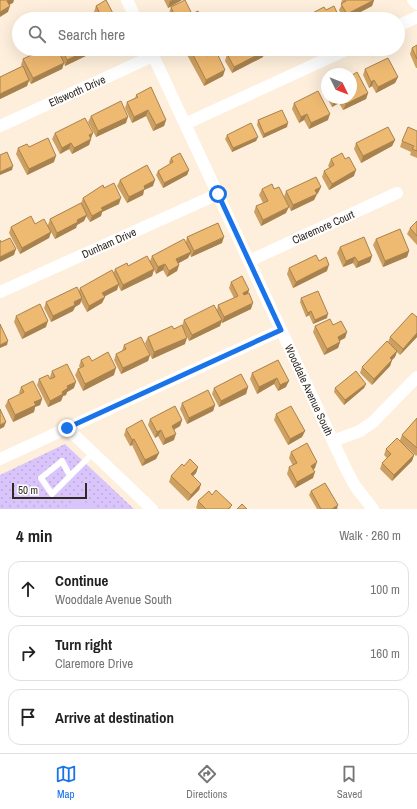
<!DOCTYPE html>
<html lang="en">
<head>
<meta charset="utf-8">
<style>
	:root { --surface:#fff; --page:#f6f6f6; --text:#222; --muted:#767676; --line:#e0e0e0; --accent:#1a73e8 }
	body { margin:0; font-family:"Archivo Narrow",sans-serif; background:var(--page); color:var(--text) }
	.compass { position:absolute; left:321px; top:68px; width:36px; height:36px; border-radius:50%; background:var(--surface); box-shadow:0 4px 16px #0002; rotate:133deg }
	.scale { position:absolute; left:12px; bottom:10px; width:75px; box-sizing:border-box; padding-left:4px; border:2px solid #312a21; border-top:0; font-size:11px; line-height:14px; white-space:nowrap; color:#312a21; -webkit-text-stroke:3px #fff; paint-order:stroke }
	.stop { position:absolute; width:12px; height:12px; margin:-9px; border:3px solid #1a73e8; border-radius:50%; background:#fff }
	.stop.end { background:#1a73e8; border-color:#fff; box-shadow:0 1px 4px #0008 }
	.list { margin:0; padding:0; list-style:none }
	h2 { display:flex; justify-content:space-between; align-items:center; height:52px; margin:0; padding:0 16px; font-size:17px }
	h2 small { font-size:13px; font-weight:400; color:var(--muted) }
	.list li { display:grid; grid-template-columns:26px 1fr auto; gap:12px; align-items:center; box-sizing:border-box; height:56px; margin:0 8px 8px; padding:0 8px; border:1px solid var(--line); border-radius:12px }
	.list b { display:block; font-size:15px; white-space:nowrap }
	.list p { margin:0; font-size:13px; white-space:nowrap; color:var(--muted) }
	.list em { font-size:13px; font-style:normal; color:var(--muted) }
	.icon { flex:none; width:22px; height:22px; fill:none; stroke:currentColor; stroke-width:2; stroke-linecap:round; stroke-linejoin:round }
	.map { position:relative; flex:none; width:417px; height:509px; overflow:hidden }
	.search { position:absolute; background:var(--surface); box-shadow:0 4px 16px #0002; left:12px; right:12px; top:12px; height:44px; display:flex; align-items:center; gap:10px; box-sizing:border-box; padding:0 14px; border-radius:22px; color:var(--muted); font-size:15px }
	.sheet { height:244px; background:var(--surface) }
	nav { display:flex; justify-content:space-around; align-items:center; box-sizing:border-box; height:56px; border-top:1px solid var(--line); background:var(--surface); font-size:11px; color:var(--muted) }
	nav a { display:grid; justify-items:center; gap:2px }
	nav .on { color:var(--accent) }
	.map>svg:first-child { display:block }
	.grass { fill:url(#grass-dots) }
	.pitch { fill:#dac4fc }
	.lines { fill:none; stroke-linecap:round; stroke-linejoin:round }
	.service { stroke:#fff; stroke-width:6 }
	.minor { stroke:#fff; stroke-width:12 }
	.wall { fill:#cd9f61 }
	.shaded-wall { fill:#a7824f }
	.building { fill:#eeb971; stroke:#a7824f }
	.route { stroke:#1a73e8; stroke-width:5 }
	.labels { text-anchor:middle; stroke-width:4; stroke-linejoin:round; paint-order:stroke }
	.street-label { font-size:11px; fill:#312a21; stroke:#fff }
</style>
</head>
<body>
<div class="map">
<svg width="417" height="509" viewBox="0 0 417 509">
	<defs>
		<pattern id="grass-dots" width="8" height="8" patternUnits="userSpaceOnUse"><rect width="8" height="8" fill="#dac4fc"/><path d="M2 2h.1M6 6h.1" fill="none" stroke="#bca9d8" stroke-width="1.8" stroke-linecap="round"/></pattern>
	</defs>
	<rect width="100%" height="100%" fill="#feefdc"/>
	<!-- grass -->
	<path class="grass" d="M 65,444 L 134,509 L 0,509 L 0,475 Z"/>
	<!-- pitch -->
	<path class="pitch" d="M 77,500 L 94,505 L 97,509 L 61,509 Z"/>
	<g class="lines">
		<!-- service -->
		<path class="service" d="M 70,476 L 62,461 L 41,478 L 52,494 L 93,453"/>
		<!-- minor -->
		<g class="minor">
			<path d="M 127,0 L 136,19"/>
			<path d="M 413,0 L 417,4"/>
			<path d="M 398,26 L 417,17"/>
			<path d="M 150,49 L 345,467 L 355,486 L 373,509"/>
			<path d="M 185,124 L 348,49"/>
			<path d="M 0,126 L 153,56"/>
			<path d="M 249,261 L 397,193"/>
			<path d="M 0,292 L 218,194"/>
			<path d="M 67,428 L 152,509"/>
			<path d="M 333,441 L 360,431 L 373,422 L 417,377"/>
			<path d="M 0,459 L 281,330"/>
		</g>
	</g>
	<!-- wall -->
	<g class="wall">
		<path d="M 164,0 L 182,0 L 168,8 Z"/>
		<path d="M 342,0 L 374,0 L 372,6 L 347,19 L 344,19 L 339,10 L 342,4 L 341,3 Z"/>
		<path d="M 96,6 L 116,19 L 97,19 L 94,12 Z"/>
		<path d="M 171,7 L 192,14 L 202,19 L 171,19 L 169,13 Z"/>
		<path d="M 417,45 L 417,68 L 416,68 L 410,54 L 412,48 Z"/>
		<path d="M 58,49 L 94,49 L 92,53 L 65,66 L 64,63 L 62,69 L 31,84 L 29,81 L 27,86 L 0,99 L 0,77 L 22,66 L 21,65 L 23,59 L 53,53 L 57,50 Z"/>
		<path d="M 188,49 L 203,49 L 207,56 L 223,76 L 204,86 L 186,53 Z"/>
		<path d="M 267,49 L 279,49 L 269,54 Z"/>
		<path d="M 227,54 L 263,57 L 232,73 L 225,61 Z"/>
		<path d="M 365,69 L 398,77 L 395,83 L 376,93 L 372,86 L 369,88 L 363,75 Z"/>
		<path d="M 327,90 L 327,97 L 325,94 Z"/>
		<path d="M 368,93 L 366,99 L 343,110 L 339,103 L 332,107 L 327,98 L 351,98 Z"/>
		<path d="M 136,95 L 166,120 L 164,126 L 153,131 L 146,116 L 132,123 L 125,108 L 127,102 L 135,99 Z"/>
		<path d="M 294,103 L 328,120 L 309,129 L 304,120 L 299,123 L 292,109 Z"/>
		<path d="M 91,116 L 126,123 L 96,137 L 88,122 Z"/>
		<path d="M 258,120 L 287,127 L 263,138 L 257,125 Z"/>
		<path d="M 417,131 L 417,158 L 410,155 L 411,152 L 400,147 L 402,141 Z"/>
		<path d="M 55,133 L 93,133 L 89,145 L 72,154 L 69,149 L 60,154 L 52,139 Z"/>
		<path d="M 227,135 L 258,137 L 256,141 L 232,152 L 225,139 Z"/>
		<path d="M 395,140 L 392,146 L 361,163 L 354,149 L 356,143 Z"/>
		<path d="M 29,147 L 54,162 L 27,175 L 16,154 L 18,148 Z"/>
		<path d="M 171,158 L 189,170 L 187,175 L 163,188 L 156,175 L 158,171 L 170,164 L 169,162 Z"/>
		<path d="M 331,159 L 354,176 L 329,190 L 322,177 L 324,171 L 330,168 L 328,166 Z"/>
		<path d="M 120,180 L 153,186 L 144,190 L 143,195 L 127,203 L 117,186 Z"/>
		<path d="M 321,187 L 318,193 L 317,194 L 314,200 L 291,211 L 284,197 L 286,191 Z"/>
		<path d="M 104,188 L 119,204 L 102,212 L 101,216 L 90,222 L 86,216 L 84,221 L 77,225 L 76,228 L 55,239 L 51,232 L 49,238 L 20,254 L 9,233 L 11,227 L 35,224 L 48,225 L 50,219 L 81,203 L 83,198 Z"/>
		<path d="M 262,189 L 286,213 L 261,226 L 254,212 L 256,206 L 263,203 L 259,195 Z"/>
		<path d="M 417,221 L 417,245 L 407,234 L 410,228 Z"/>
		<path d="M 187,237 L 222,243 L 191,257 L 190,254 L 188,258 L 178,263 L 179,265 L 177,271 L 167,277 L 163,270 L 156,274 L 154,270 L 152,276 L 121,291 L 118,285 L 117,290 L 104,296 L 105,297 L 102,303 L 87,312 L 81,301 L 80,304 L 75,307 L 73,311 L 51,322 L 44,308 L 46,302 L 79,291 L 80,288 L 113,274 L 115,269 L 150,261 L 152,256 L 186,242 Z"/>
		<path d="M 376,239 L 409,251 L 407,257 L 383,267 L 373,245 Z"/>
		<path d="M 340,247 L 372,256 L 370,262 L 356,268 L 353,263 L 343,267 L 337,253 Z"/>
		<path d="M 289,268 L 327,271 L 293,288 L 287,274 Z"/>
		<path d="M 231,282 L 249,290 L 248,294 L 251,309 L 222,323 L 221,322 L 220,326 L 189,341 L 183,328 L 185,344 L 152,359 L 145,343 L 148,337 L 182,326 L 184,320 L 217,310 L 218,305 L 234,298 L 229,288 Z"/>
		<path d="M 301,298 L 327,318 L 313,324 L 309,315 L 306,317 L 300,302 Z"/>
		<path d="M 16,316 L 46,327 L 22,339 L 14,322 Z"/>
		<path d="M 417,316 L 417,337 L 400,355 L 397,352 L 395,357 L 392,360 L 390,366 L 372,385 L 360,373 L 362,367 L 388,342 L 390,337 Z"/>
		<path d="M 333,325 L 347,332 L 345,338 L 340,340 L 340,342 L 338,348 L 324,355 L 313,332 L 315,326 Z"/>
		<path d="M 124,345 L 150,355 L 148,361 L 121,374 L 114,360 L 116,354 L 122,351 Z"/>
		<path d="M 81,360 L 92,361 L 114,375 L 83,391 L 75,375 L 78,369 L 80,368 L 79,366 Z"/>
		<path d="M 278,360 L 286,387 L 278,391 L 274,384 L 257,394 L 250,379 L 252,373 Z"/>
		<path d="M 52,371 L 74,388 L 67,392 L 66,395 L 63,396 L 61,401 L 48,407 L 37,385 L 39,379 L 51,379 L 50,377 Z"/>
		<path d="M 366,384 L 364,388 L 344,405 L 334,392 L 335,388 Z"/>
		<path d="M 21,387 L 42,399 L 40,405 L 35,407 L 34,412 L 13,422 L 5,406 L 8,400 L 20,394 L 19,393 Z"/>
		<path d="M 248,387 L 246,394 L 219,407 L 212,394 L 214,388 Z"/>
		<path d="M 182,403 L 215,405 L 213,411 L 187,424 L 180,409 Z"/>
		<path d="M 276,414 L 305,431 L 302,437 L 288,445 L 274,420 Z"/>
		<path d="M 417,418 L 417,455 L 416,456 L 404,444 L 414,455 L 412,461 L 392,481 L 380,469 L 382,463 L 387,458 L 384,455 L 386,449 L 400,440 L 402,435 Z"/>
		<path d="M 150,419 L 182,420 L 180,426 L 174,430 L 174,440 L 163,445 L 158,436 L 155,438 L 148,425 Z"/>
		<path d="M 126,429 L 159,453 L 156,459 L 142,466 L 132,445 L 130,446 L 124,435 Z"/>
		<path d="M 291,452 L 315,468 L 314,469 L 313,478 L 295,488 L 287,474 L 289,467 L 293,466 L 289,458 Z"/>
		<path d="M 184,466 L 198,467 L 196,473 L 193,476 L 201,484 L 199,490 L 188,501 L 169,482 L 171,476 Z"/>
		<path d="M 311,491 L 337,509 L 317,509 L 309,495 Z"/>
		<path d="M 212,495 L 232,505 L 230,509 L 198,509 L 196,508 L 198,501 Z"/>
	</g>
	<!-- shaded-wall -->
	<g class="shaded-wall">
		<path d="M 9,0 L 14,0 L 13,3 L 5,7 L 7,1 Z"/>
		<path d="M 173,0 L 182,0 L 168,8 L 170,1 Z"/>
		<path d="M 374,0 L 372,6 L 347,19 L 345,19 L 347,14 Z"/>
		<path d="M 10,6 L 8,12 L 0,17 L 0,12 Z"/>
		<path d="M 90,49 L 94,49 L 92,53 L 65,66 L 67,60 Z"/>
		<path d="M 271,49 L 279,49 L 269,54 Z"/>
		<path d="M 265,51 L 263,57 L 232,73 L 234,67 Z"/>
		<path d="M 64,63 L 62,69 L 31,84 L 33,78 Z"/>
		<path d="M 225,70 L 223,76 L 204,86 L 206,80 Z"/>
		<path d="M 398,77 L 395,83 L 376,93 L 378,87 Z"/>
		<path d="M 29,80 L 27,86 L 0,99 L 0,94 Z"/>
		<path d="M 374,80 L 372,86 L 369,88 L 371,82 Z"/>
		<path d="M 368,93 L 366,99 L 343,110 L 346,104 Z"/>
		<path d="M 339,98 L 341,98 L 339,103 L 332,107 L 334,101 Z"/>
		<path d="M 148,110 L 146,116 L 132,123 L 134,117 Z"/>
		<path d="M 307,114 L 304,120 L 299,123 L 301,117 Z"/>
		<path d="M 330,114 L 328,120 L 309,129 L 311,123 Z"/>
		<path d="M 128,117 L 126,123 L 96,137 L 98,131 Z"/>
		<path d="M 166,120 L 164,126 L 153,131 L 156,125 Z"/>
		<path d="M 288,123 L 287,127 L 263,138 L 264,134 Z"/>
		<path d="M 93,133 L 90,139 L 89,135 Z"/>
		<path d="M 258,137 L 256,141 L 232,152 L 233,148 Z"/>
		<path d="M 91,139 L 89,145 L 72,154 L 74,148 Z"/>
		<path d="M 395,140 L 392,146 L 361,163 L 363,156 Z"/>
		<path d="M 71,143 L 69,149 L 60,154 L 62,148 Z"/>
		<path d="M 56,156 L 54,162 L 27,175 L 29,169 Z"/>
		<path d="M 13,166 L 12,170 L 0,175 L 0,172 Z"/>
		<path d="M 189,170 L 187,175 L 163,188 L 164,183 Z"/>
		<path d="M 356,170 L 354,176 L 329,190 L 332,184 Z"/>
		<path d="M 155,180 L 153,186 L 144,190 L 143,195 L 127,203 L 129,197 L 144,186 Z"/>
		<path d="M 321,187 L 318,193 L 312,196 L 315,190 Z"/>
		<path d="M 317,194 L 314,200 L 291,211 L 293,205 Z"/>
		<path d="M 121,198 L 119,204 L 102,212 L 101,216 L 90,222 L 92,216 L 101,208 Z"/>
		<path d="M 289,207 L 286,213 L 261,226 L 263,220 Z"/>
		<path d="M 87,215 L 84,221 L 77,225 L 76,228 L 55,239 L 57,233 L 77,220 Z"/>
		<path d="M 51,232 L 49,238 L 20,254 L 22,248 Z"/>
		<path d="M 224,237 L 222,243 L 191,257 L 194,251 Z"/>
		<path d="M 16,249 L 14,255 L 0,262 L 0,257 Z"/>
		<path d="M 409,251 L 407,257 L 383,267 L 385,261 Z"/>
		<path d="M 191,252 L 188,258 L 174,266 L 176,259 Z"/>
		<path d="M 372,256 L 370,262 L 356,268 L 358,262 Z"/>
		<path d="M 355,257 L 353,263 L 343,267 L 346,261 Z"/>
		<path d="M 165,264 L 163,270 L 156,274 L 158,267 Z"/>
		<path d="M 179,265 L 177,271 L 167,277 L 169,271 Z"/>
		<path d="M 329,265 L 327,271 L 293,288 L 296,282 Z"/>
		<path d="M 154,269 L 152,276 L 121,291 L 123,285 Z"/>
		<path d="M 119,284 L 117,290 L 100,299 L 102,293 Z"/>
		<path d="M 249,290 L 247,296 L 241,299 L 243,293 Z"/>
		<path d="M 105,297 L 102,303 L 87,312 L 89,306 Z"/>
		<path d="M 82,298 L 80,304 L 75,307 L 73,311 L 51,322 L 53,316 L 74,302 Z"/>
		<path d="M 253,303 L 251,309 L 222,323 L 224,317 Z"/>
		<path d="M 311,311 L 309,315 L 306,317 L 308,313 Z"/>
		<path d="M 328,314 L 327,318 L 313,324 L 315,320 Z"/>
		<path d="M 222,320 L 220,326 L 189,341 L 192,335 Z"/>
		<path d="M 48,321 L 46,327 L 22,339 L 25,333 Z"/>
		<path d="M 347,332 L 345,338 L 336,343 L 338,337 Z"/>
		<path d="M 417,333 L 417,337 L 400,355 L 403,349 Z"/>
		<path d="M 187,338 L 185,344 L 152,359 L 154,352 Z"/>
		<path d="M 8,341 L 7,345 L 0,348 L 0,345 Z"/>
		<path d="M 340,342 L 338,348 L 324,355 L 327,349 Z"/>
		<path d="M 397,351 L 395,357 L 388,364 L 390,358 Z"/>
		<path d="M 150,355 L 148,361 L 121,374 L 123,368 Z"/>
		<path d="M 392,360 L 390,366 L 372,385 L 374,379 Z"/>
		<path d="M 116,368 L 114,375 L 83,391 L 85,384 Z"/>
		<path d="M 277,378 L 274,384 L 257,394 L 259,387 Z"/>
		<path d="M 289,381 L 286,387 L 278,391 L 280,385 Z"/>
		<path d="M 76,382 L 74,388 L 67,392 L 66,395 L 63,396 L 61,401 L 48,407 L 50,401 L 67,386 Z"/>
		<path d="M 366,384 L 364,388 L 344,405 L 345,400 Z"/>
		<path d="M 248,387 L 246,394 L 219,407 L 221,401 Z"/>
		<path d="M 42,399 L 40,405 L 35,407 L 34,412 L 13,422 L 15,415 L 34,402 Z"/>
		<path d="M 215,405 L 213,411 L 187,424 L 189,418 Z"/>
		<path d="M 182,420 L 180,426 L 169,432 L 172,426 Z"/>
		<path d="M 6,422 L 4,427 L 0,429 L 0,425 Z"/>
		<path d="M 161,430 L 158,436 L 155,438 L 157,432 Z"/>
		<path d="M 305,431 L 302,437 L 288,445 L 290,439 Z"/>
		<path d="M 176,434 L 174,440 L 163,445 L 165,439 Z"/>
		<path d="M 134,439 L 132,445 L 130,446 L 132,440 Z"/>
		<path d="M 159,453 L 156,459 L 142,466 L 145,460 Z"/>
		<path d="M 414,455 L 412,461 L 392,481 L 394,475 Z"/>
		<path d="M 317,462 L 315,468 L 309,472 L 311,466 Z"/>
		<path d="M 198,467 L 196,473 L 189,480 L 191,474 Z"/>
		<path d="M 315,472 L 313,478 L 295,488 L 297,482 Z"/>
		<path d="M 201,484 L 199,490 L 188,501 L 191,495 Z"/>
		<path d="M 338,505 L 337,509 L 332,509 Z"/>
	</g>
	<!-- building -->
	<g class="building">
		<path d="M 0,0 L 9,0 L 7,1 L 10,6 L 0,12 Z"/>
		<path d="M 106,0 L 116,19 L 103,19 L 96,6 Z"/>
		<path d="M 185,0 L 192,14 L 198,11 L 202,19 L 176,19 L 171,7 Z"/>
		<path d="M 345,0 L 374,0 L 347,14 L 341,4 L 346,1 Z"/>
		<path d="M 334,6 L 339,17 L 336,19 L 301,19 L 324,7 L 326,10 Z"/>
		<path d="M 417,45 L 417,59 L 412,48 Z"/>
		<path d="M 44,49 L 51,49 L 53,53 L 58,50 L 64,63 L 33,78 L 23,59 Z"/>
		<path d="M 62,49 L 90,49 L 67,60 Z"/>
		<path d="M 190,49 L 203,49 L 207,56 L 216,51 L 225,70 L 206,80 Z"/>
		<path d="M 238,49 L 264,49 L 265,51 L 234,67 L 227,54 Z"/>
		<path d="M 388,58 L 398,77 L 378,87 L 374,80 L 371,82 L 365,69 Z"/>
		<path d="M 23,66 L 29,80 L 0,94 L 0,77 Z"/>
		<path d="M 357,72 L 368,93 L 346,104 L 342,98 L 351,98 L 351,76 Z"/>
		<path d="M 151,87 L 166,120 L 156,125 L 148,110 L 134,117 L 127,102 L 138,97 L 136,95 Z"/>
		<path d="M 318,91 L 330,114 L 311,123 L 307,114 L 301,117 L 294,103 Z"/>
		<path d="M 333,98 L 339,98 L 334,101 Z"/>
		<path d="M 121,101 L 128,117 L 98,131 L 91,116 Z"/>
		<path d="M 282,110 L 288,123 L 264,134 L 258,120 Z"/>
		<path d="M 85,118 L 93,133 L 89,135 L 91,139 L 74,148 L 71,143 L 62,148 L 55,133 Z"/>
		<path d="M 251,123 L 258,137 L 233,148 L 227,135 Z"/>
		<path d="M 388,127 L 395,140 L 363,156 L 356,143 Z"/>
		<path d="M 408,127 L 417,131 L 417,151 L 412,149 L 414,146 L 402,141 Z"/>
		<path d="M 48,138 L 56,156 L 29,169 L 18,148 L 27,144 L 29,147 Z"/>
		<path d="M 7,152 L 13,166 L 0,172 L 0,155 Z"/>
		<path d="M 180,153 L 189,170 L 164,183 L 158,171 L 173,162 L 171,158 Z"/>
		<path d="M 342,153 L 345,159 L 349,157 L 356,170 L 332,184 L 324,171 L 334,165 L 331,159 Z"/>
		<path d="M 147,165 L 155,180 L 144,186 L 145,189 L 129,197 L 120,180 Z"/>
		<path d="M 316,177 L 321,187 L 315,190 L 317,194 L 293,205 L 286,191 Z"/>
		<path d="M 114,183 L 121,198 L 101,208 L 103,210 L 92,216 L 83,198 L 103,185 L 104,188 Z"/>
		<path d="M 272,184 L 274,189 L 279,187 L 289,207 L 263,220 L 256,206 L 268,201 L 262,189 Z"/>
		<path d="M 81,203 L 87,215 L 77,220 L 78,222 L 57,233 L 50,219 Z"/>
		<path d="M 31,216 L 35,224 L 44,219 L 51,232 L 22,248 L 11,227 Z"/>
		<path d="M 417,221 L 417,236 L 410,228 Z"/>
		<path d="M 218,223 L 224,237 L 194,251 L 187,237 Z"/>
		<path d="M 400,229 L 409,251 L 385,261 L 376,239 Z"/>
		<path d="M 364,237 L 372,256 L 358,262 L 355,257 L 346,261 L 340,247 Z"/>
		<path d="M 10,238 L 16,249 L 0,257 L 0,240 L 1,242 Z"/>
		<path d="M 184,239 L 191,252 L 176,259 L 179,265 L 169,271 L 165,264 L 158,267 L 152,256 Z"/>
		<path d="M 316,255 L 319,261 L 326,257 L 329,265 L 296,282 L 289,268 Z"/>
		<path d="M 147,256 L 154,269 L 123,285 L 115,269 L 127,263 L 128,266 Z"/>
		<path d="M 112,270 L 119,284 L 102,293 L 105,297 L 89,306 L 80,288 Z"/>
		<path d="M 242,276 L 249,290 L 243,293 L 244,295 L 249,293 L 253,303 L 224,317 L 218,305 L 238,296 L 231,282 Z"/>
		<path d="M 77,287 L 82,298 L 74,302 L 75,305 L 53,316 L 46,302 Z"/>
		<path d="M 318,291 L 328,314 L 315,320 L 311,311 L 308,313 L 301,298 Z"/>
		<path d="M 40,304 L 48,321 L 25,333 L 16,316 Z"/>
		<path d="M 214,305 L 222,320 L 192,335 L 184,320 Z"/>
		<path d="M 412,313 L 417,317 L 417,333 L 403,349 L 390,337 Z"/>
		<path d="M 330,319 L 333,325 L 341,321 L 347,332 L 338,337 L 340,342 L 327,349 L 315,326 Z"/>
		<path d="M 0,324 L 8,341 L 0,345 Z"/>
		<path d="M 182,325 L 187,338 L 154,352 L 148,337 L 172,326 L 174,329 Z"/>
		<path d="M 141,337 L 150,355 L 123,368 L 116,354 L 126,349 L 124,345 Z"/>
		<path d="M 387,341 L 397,351 L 390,358 L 392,360 L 374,379 L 362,367 Z"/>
		<path d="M 108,352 L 116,368 L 85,384 L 78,369 L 84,366 L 81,360 L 89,356 L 92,361 Z"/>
		<path d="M 278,360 L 289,381 L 280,385 L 277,378 L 259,387 L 252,373 Z"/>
		<path d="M 67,364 L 76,382 L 67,386 L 68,388 L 62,392 L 63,394 L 50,401 L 39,379 L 48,375 L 50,379 L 55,377 L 52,371 Z"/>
		<path d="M 356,371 L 366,384 L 345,400 L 335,388 Z"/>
		<path d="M 241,374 L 248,387 L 221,401 L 214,388 Z"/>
		<path d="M 33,381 L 42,399 L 34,402 L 36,405 L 15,415 L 8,400 L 24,392 L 21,387 Z"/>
		<path d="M 208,390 L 215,405 L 189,418 L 182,403 Z"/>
		<path d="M 175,406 L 182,420 L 172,426 L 176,434 L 165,439 L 161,430 L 157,432 L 150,419 Z"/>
		<path d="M 291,406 L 305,431 L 290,439 L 276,414 Z"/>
		<path d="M 0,409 L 6,422 L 0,425 Z"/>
		<path d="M 417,418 L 417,448 L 402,435 Z"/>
		<path d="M 142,420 L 159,453 L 145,460 L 134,439 L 132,440 L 126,429 Z"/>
		<path d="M 397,438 L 414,455 L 394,475 L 382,463 L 391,454 L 386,449 Z"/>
		<path d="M 307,443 L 317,462 L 311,466 L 315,472 L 297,482 L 289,467 L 297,463 L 291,452 Z"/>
		<path d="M 190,459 L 198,467 L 191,474 L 201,484 L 191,495 L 171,476 L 182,464 L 184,466 Z"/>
		<path d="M 325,483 L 338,505 L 332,509 L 321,509 L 311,491 Z"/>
		<path d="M 216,490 L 232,505 L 228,509 L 206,509 L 198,501 L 209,491 L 212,495 Z"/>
		<path d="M 242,504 L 247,509 L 237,509 Z"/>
	</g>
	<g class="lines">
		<!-- route -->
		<path class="route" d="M 67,428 L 281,330 L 218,194"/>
	</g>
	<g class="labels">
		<!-- street labels -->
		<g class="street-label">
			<text transform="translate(77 91) rotate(-24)" y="4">Ellsworth Drive</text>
			<text transform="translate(323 227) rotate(-24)" y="4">Claremore Court</text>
			<text transform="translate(109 243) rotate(-24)" y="4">Dunham Drive</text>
			<text transform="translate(309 390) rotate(65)" y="4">Wooddale Avenue South</text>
		</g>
	</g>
</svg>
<svg class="compass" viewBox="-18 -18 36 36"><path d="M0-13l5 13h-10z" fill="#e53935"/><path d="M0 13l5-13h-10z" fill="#767676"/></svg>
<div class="scale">50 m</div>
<div class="stop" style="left:218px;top:194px"></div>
<div class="stop end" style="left:67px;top:428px"></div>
<div class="search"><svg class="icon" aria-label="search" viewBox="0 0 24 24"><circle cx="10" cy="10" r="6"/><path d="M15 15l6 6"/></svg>Search here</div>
</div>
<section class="sheet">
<h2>4 min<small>Walk · 260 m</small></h2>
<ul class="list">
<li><svg class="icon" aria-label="ahead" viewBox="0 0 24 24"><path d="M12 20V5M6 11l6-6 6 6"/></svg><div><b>Continue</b><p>Wooddale Avenue South</p></div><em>100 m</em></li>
<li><svg class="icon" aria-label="right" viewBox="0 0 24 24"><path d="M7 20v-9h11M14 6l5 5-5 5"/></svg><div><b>Turn right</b><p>Claremore Drive</p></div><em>160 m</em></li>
<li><svg class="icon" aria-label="arrive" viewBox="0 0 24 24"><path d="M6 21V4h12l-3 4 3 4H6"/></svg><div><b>Arrive at destination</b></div></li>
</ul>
</section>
<nav>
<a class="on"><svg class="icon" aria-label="map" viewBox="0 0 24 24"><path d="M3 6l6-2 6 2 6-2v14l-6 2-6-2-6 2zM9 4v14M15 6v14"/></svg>Map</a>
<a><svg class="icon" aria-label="directions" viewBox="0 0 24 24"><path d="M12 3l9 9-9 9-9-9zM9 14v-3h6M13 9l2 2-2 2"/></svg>Directions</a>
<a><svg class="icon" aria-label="saved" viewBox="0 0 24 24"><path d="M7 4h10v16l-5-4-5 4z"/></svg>Saved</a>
</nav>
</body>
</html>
